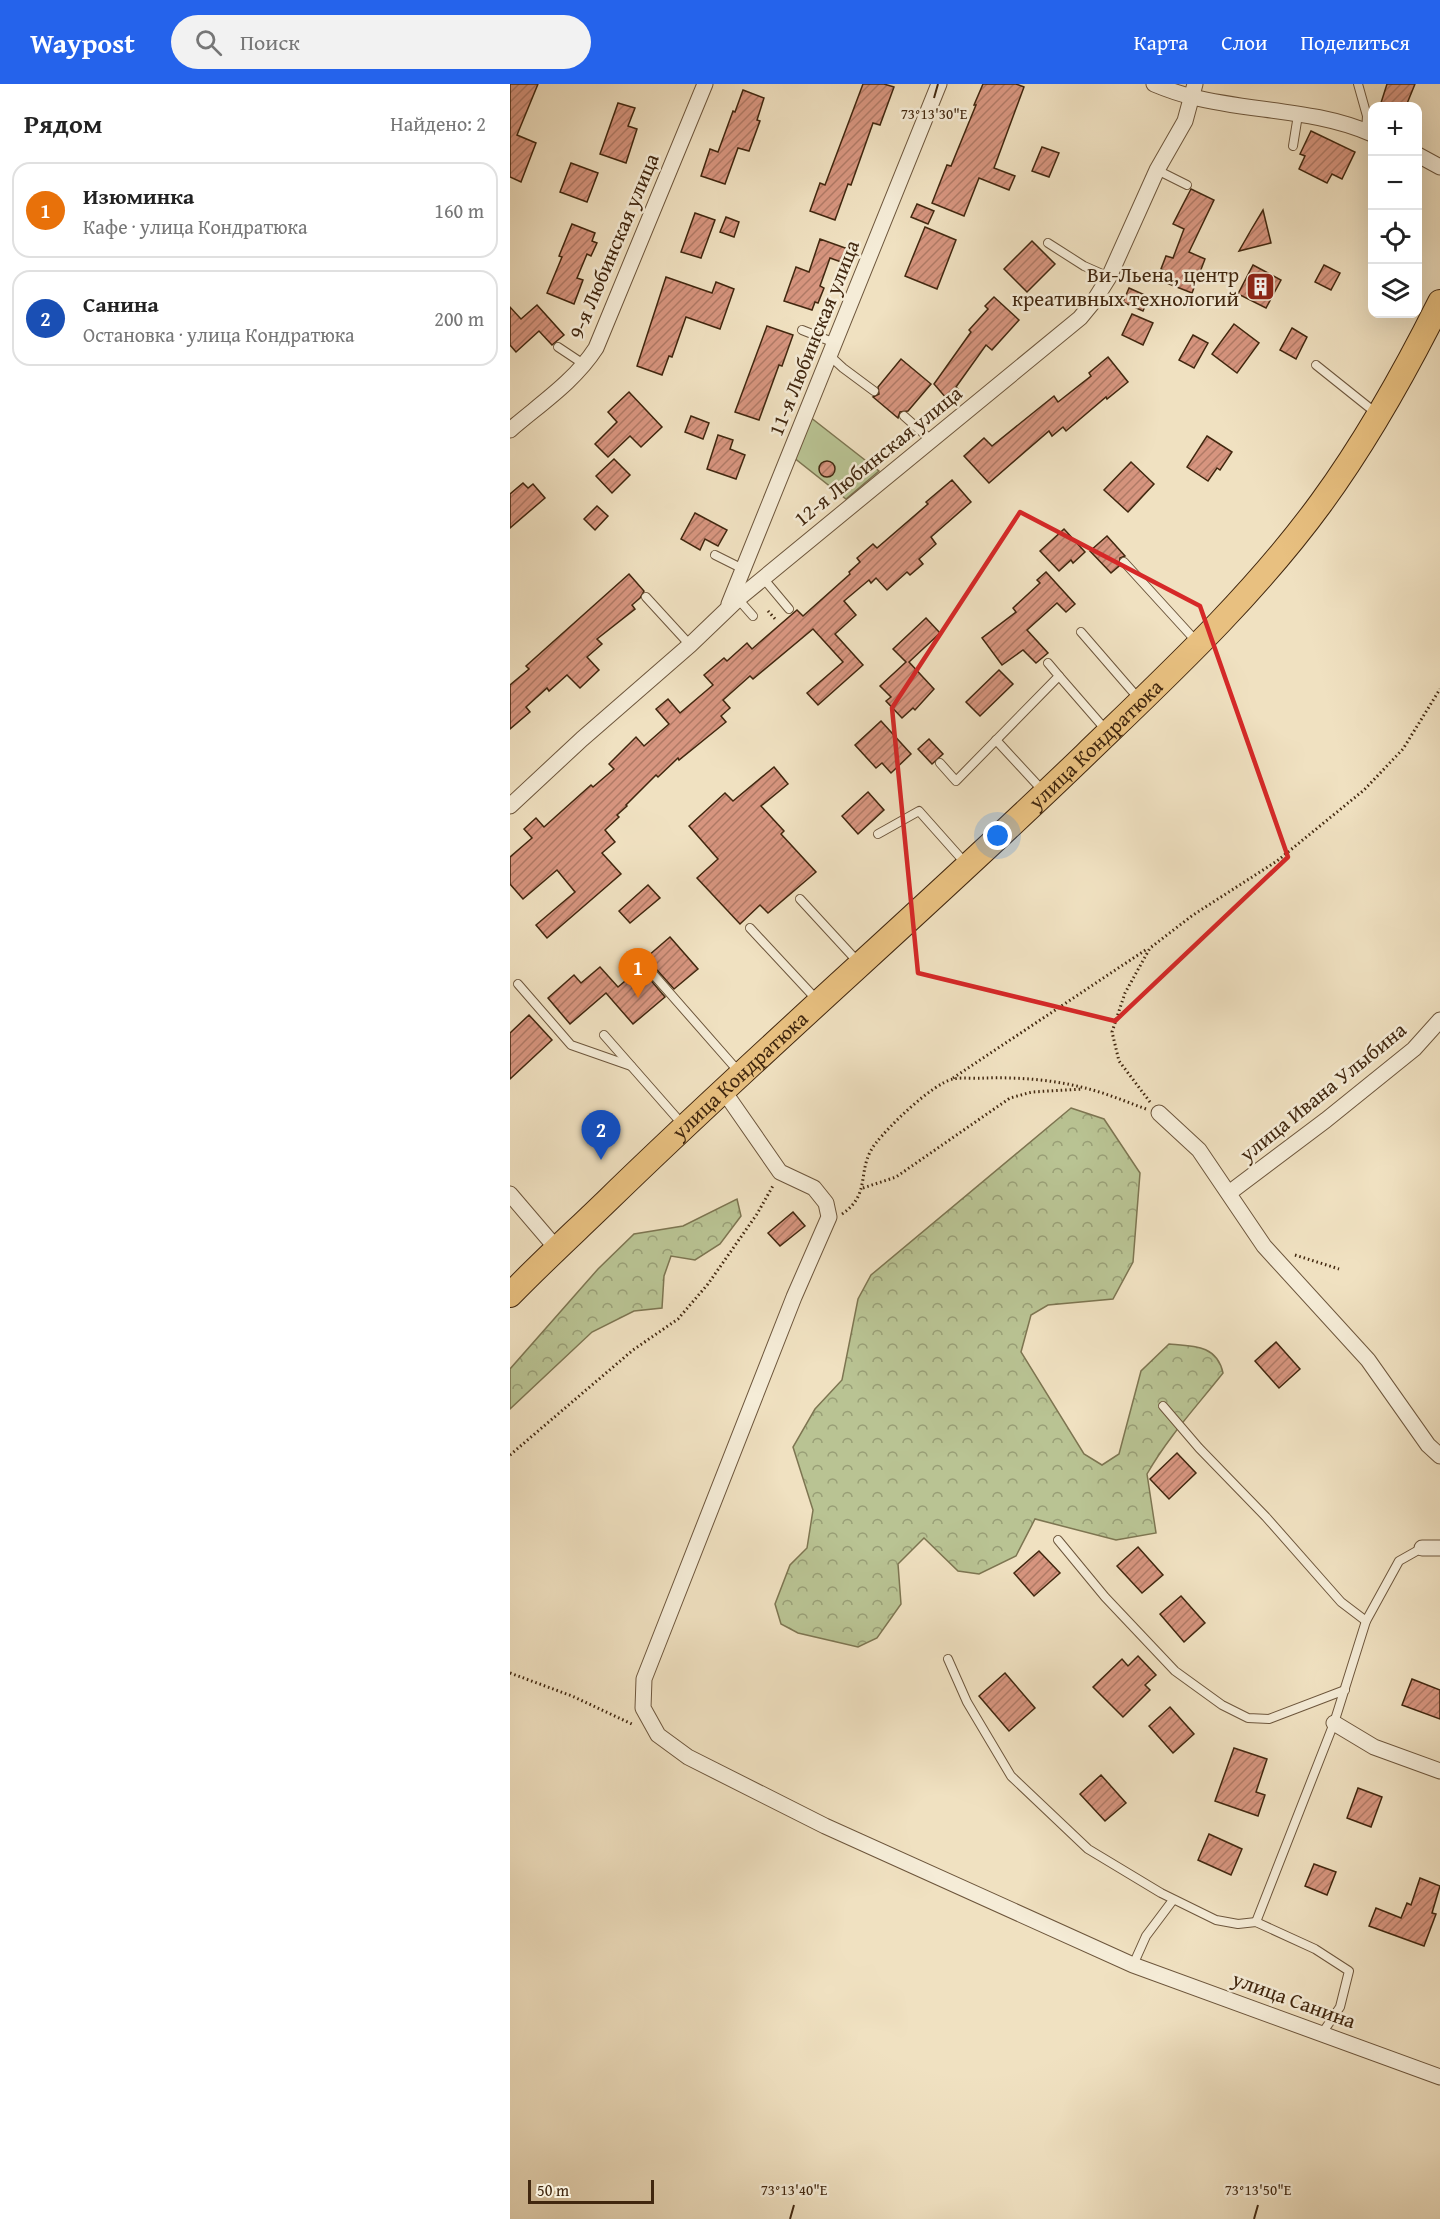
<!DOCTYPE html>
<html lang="ru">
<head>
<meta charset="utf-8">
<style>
	:root { --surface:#fff; --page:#f2f2f2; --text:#222; --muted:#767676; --line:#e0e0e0; --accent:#2563eb }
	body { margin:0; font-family:"Gentium Book Plus",serif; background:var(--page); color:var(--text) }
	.controls { position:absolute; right:18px; top:18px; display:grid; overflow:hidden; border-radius:12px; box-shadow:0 6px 24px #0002 }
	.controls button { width:54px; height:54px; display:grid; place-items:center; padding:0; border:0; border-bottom:2px solid var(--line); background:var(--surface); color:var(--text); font:30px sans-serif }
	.scale { position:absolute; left:18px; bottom:15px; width:126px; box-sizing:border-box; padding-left:6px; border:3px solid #41270f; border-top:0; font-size:16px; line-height:21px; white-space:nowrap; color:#41270f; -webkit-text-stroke:4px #f5ecd7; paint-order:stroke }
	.you { position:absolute; left:488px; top:752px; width:21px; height:21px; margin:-15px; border:4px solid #fff; border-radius:50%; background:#1a73e8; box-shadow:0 0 0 9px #1a73e833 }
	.badge { display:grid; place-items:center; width:39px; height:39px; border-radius:50%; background:var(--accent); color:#fff; font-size:20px; font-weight:700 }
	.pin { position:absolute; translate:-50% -50px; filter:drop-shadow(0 2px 3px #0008) }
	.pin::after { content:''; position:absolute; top:32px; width:21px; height:18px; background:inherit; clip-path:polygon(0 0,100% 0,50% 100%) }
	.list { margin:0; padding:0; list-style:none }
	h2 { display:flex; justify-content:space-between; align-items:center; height:78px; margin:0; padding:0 24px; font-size:26px }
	h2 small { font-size:20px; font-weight:400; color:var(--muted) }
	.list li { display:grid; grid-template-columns:39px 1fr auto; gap:18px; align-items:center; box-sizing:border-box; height:96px; margin:0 12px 12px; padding:0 12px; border:2px solid var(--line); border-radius:18px }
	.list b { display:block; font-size:22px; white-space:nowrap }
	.list p { margin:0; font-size:20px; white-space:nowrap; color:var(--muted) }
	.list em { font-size:20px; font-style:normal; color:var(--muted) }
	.icon { flex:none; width:33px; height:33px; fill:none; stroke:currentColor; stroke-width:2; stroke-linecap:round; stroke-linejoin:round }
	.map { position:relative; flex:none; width:930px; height:2135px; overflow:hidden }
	header { display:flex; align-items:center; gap:36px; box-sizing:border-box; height:84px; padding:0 30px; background:var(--accent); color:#fff }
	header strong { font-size:28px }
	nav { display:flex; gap:33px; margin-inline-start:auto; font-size:21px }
	.search { width:420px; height:54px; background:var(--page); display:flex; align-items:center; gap:15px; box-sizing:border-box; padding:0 21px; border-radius:33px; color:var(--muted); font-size:22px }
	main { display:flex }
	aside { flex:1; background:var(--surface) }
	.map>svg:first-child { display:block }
	.forest { fill:url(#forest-crowns); stroke:#7d7551; stroke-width:1.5 }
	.green { fill:#b9c393; stroke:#7d7551; stroke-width:1.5 }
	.building { fill:url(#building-hatch); stroke:#41270f; stroke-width:1.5 }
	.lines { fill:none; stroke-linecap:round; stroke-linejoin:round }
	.service-casing { stroke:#6d563c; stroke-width:10 }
	.minor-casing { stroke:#6d563c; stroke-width:17 }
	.primary-casing { stroke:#41270f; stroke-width:26 }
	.path { stroke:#41270f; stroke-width:3; stroke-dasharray:1.5 3; stroke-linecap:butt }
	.service { stroke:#f5ecd7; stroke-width:8 }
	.minor { stroke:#f5ecd7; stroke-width:15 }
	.primary { stroke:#e8c080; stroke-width:24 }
	.marked { fill:none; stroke:#d62828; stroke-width:4.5; stroke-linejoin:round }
	.ticks { fill:none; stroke:#41270f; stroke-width:2 }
	.labels { text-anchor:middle; stroke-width:5; stroke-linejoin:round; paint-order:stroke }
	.street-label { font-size:21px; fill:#41270f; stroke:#f5ecd7 }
	.poi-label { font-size:21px; fill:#41270f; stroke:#f5ecd7; text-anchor:end }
	.ticks-label { font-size:15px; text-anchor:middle; fill:#41270f; stroke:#f5ecd7; stroke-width:5; stroke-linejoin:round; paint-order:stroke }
</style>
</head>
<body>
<header>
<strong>Waypost</strong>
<div class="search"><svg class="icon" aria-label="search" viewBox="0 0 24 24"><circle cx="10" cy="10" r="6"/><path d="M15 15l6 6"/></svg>Поиск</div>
<nav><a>Карта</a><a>Слои</a><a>Поделиться</a></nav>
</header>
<main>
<aside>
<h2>Рядом<small>Найдено: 2</small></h2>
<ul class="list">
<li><span class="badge" style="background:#e8710a">1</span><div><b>Изюминка</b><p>Кафе · улица Кондратюка</p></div><em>160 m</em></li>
<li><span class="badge" style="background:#1a4fb4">2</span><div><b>Санина</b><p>Остановка · улица Кондратюка</p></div><em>200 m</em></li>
</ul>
</aside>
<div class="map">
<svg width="930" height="2135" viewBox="0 0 930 2135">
	<defs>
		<pattern id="forest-crowns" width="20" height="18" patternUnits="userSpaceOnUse" patternTransform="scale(1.5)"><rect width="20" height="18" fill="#b9c393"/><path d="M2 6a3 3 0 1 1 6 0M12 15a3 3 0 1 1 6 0" fill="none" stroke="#989e76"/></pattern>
		<pattern id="building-hatch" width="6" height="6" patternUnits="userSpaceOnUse" patternTransform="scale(1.5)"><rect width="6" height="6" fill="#d7957f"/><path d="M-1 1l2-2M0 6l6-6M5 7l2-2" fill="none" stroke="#b07a66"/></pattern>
	</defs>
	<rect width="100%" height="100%" fill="#f0e1c1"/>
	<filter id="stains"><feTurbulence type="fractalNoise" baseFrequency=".00333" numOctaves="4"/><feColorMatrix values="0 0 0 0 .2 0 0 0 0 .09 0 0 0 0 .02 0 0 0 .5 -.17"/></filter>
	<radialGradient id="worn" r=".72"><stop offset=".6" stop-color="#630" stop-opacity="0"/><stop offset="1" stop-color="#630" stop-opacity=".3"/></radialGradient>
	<!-- forest -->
	<g class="forest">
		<path d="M 561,1024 L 594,1035 L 630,1089 L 623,1178 L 603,1215 L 538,1221 L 521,1231 L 511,1268 L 574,1370 L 592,1381 L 609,1370 L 631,1287 L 659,1260 C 684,1262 707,1261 713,1289 C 687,1322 658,1353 637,1390 L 646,1449 L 606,1456 L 525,1435 L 506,1472 L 469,1490 L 448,1487 L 414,1454 L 388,1480 L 391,1520 L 367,1554 L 348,1563 L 288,1549 L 271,1540 L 265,1520 L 280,1481 L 297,1464 L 303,1426 L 283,1363 L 305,1325 L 332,1296 L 348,1215 L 361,1191 Z"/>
		<path d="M 227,1115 L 231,1132 L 210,1160 L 185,1176 L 161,1172 L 154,1192 L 152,1224 L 124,1227 L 82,1248 L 0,1325 L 0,1285 L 88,1185 L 124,1150 L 173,1142 Z"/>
	</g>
	<!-- green -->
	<path class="green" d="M 300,333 L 369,387 L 336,415 L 283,373 Z"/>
	<!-- building -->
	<g class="building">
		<path d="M 0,0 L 28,0 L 7,51 L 26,59 L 11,98 L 0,93 Z"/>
		<path d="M 353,0 L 374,0 L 384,3 L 370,41 L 363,39 L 341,101 L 338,100 L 325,136 L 300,127 L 310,99 L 315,101 Z"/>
		<path d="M 473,0 L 506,0 L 514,3 L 484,84 L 505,92 L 499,106 L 469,94 L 454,132 L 422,119 L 437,81 L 441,82 L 466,21 L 464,21 Z"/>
		<path d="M 877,0 L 905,0 L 896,22 L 870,22 Z"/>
		<path d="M 233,6 L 254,14 L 247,36 L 250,37 L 239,67 L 228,64 L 215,100 L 191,92 L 200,65 L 208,68 L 223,27 L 225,28 Z"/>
		<path d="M 108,19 L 125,24 L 118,42 L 127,45 L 116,79 L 90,70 Z"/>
		<path d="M 801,47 L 845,68 L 832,95 L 822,90 L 817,99 L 789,85 L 795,72 L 790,70 Z"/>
		<path d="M 532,63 L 549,69 L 539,93 L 522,87 Z"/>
		<path d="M 61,79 L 88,89 L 77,118 L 50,108 Z"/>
		<path d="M 681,105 L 704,116 L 679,168 L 695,175 L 682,209 L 654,198 L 657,188 L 651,185 L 656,172 L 663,174 L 674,145 L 663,140 Z"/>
		<path d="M 407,120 L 424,127 L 418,140 L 401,133 Z"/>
		<path d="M 753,126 L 761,159 L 729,167 L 741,146 Z"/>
		<path d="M 185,129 L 205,136 L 191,174 L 171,168 Z"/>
		<path d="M 216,133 L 229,138 L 224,153 L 210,148 Z"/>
		<path d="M 62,140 L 85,149 L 82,157 L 87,159 L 81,172 L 77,170 L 67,194 L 73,196 L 64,220 L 37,209 L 52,173 L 49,172 Z"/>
		<path d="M 415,143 L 446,156 L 427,205 L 395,192 Z"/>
		<path d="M 310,155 L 338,165 L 334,179 L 320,174 L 310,202 L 314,204 L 308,219 L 305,218 L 302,226 L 274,217 L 286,183 L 299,188 Z"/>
		<path d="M 522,157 L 545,180 L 517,208 L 494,185 Z"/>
		<path d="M 743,181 L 771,196 L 756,224 L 728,210 Z"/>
		<path d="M 814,181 L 830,189 L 821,206 L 805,198 Z"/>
		<path d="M 156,193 L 202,209 L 206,198 L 224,205 L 210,245 L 176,233 L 162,273 L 159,272 L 152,291 L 127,282 Z"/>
		<path d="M 619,204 L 639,213 L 633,227 L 613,218 Z"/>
		<path d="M 484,213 L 509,236 L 482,266 L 476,261 L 446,303 L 448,305 L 437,315 L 424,300 L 461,248 L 459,246 L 478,225 L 475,222 Z"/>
		<path d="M 27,221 L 54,251 L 42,261 L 29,247 L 6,268 L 0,261 L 0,223 L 11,235 Z"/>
		<path d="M 622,230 L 643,239 L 633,261 L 612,251 Z"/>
		<path d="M 724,240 L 749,259 L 727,289 L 702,270 Z"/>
		<path d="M 257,242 L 283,251 L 272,282 L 269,281 L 249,336 L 225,328 Z"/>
		<path d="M 782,244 L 797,253 L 786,275 L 770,266 Z"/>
		<path d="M 683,251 L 698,259 L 684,284 L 669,276 Z"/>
		<path d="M 598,273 L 618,298 L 597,315 L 596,313 L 556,347 L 553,343 L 542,352 L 539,347 L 479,399 L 454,372 L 474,354 L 482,362 L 544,312 L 548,318 L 581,292 L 579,289 Z"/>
		<path d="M 391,275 L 421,300 L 398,327 L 390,328 L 388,334 L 363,313 L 369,310 L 368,303 Z"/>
		<path d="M 119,308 L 152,343 L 131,363 L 120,352 L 98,373 L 85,360 L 107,338 L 98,328 Z"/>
		<path d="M 181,332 L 199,339 L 193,355 L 175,348 Z"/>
		<path d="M 208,351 L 223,356 L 220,365 L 235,371 L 226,395 L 197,385 Z"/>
		<path d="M 697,352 L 722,368 L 710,386 L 707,384 L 698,397 L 677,383 Z"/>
		<path d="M 104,375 L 120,391 L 102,409 L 86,392 Z"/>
		<circle cx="317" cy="385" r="8"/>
		<path d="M 621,378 L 644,400 L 618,428 L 594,406 Z"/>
		<path d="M 442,396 L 461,418 L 421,453 L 426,460 L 409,475 L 413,480 L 400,491 L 397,488 L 377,506 L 366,494 L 361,499 L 359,496 L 334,517 L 346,531 L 325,550 L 353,581 L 308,621 L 297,609 L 333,578 L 303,545 L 243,595 L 240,592 L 213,616 L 220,624 L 211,632 L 216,638 L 169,676 L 168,674 L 148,693 L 146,691 L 116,721 L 117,722 L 107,731 L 109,733 L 95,746 L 105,758 L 92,769 L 111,790 L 37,854 L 26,841 L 65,808 L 47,786 L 13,815 L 0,800 L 0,773 L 22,754 L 14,745 L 26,734 L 34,743 L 81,701 L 83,703 L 104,685 L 99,680 L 126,653 L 134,662 L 159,640 L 146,625 L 158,615 L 170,629 L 203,601 L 194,591 L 214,574 L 217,577 L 237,559 L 242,565 L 287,526 L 293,532 L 340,490 L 339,488 L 350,478 L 347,474 L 363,460 L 367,464 L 418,420 L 416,418 Z"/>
		<path d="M 13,399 L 18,404 L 23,400 L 35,414 L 0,444 L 0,410 Z"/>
		<path d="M 87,422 L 98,432 L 85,446 L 74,435 Z"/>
		<path d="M 185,429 L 217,446 L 208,462 L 195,455 L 190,466 L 171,455 Z"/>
		<path d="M 554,445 L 575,468 L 563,479 L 561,476 L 549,487 L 530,467 Z"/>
		<path d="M 597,452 L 615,472 L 610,474 L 609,482 L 601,489 L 580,467 Z"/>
		<path d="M 536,488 L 565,520 L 556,528 L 547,519 L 517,546 L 538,569 L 526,579 L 513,566 L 492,581 L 472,554 L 506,528 L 503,524 L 530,499 L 527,496 Z"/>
		<path d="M 119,490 L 134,507 L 130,514 L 122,521 L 125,525 L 87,555 L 92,560 L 77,573 L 89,586 L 70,604 L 57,591 L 39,607 L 37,604 L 16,623 L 20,628 L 0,645 L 0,601 L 19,585 L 16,582 Z"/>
		<path d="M 416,534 L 430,549 L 399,578 L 424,605 L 405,626 L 403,624 L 392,634 L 376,617 L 381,613 L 370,602 L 396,578 L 383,565 Z"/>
		<path d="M 489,586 L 503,600 L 470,632 L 456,618 Z"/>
		<path d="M 371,637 L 401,670 L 381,689 L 372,679 L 366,684 L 345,661 Z"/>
		<path d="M 419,655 L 433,670 L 422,680 L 408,665 Z"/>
		<path d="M 264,683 L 278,700 L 251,722 L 274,747 L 271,750 L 306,788 L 258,829 L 250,821 L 230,840 L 187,794 L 208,775 L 179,742 L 215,709 L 223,717 Z"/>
		<path d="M 358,708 L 374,726 L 348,750 L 332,732 Z"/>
		<path d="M 138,801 L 150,814 L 120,839 L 109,827 Z"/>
		<path d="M 160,853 L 188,885 L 164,905 L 147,886 L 140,885 L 137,889 L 138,893 L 155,913 L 123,940 L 96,909 L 60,940 L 38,914 L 64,891 L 71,899 L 90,883 L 108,903 L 141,875 L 138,872 Z"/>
		<path d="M 19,931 L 42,956 L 0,995 L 0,949 Z"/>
		<path d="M 283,1128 L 295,1142 L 270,1162 L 258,1149 Z"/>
		<path d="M 766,1258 L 790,1285 L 769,1304 L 745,1277 Z"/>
		<path d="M 667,1369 L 686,1389 L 659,1415 L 640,1395 Z"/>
		<path d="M 628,1463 L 653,1491 L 632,1509 L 607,1482 Z"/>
		<path d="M 529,1467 L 550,1489 L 524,1512 L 504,1489 Z"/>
		<path d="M 671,1512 L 695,1539 L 674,1558 L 650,1530 Z"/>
		<path d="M 628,1572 L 646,1591 L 635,1601 L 640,1606 L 613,1633 L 583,1603 L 612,1575 L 618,1582 Z"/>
		<path d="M 495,1589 L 525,1624 L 499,1647 L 469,1612 Z"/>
		<path d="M 902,1595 L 930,1606 L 930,1635 L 892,1621 Z"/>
		<path d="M 660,1623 L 684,1650 L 663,1669 L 639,1642 Z"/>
		<path d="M 724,1664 L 757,1675 L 746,1708 L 755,1711 L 748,1732 L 705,1717 Z"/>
		<path d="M 591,1691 L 616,1719 L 595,1737 L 570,1710 Z"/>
		<path d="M 848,1704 L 872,1713 L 861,1743 L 837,1734 Z"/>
		<path d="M 699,1750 L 732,1765 L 721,1791 L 688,1776 Z"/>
		<path d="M 804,1780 L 826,1788 L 817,1811 L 795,1802 Z"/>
		<path d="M 910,1794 L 930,1802 L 922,1829 L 926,1830 L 914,1862 L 859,1842 L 866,1824 L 891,1834 L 897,1819 L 901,1821 Z"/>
	</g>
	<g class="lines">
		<defs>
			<g id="service">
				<path d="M 848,0 L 857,32 L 856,47"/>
				<path d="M 783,62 L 788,31"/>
				<path d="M 647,86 L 677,101"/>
				<path d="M 538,159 L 574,182 L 599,193"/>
				<path d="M 292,246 L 325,259"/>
				<path d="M 48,263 L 75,281"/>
				<path d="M 320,272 L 333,284 L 364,307"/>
				<path d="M 806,281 L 866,329"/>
				<path d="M 394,332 L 421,356"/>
				<path d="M 205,471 L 233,485"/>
				<path d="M 614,478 L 686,557"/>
				<path d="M 253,494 L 279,525"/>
				<path d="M 136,513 L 180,561"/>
				<path d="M 228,515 L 243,532"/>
				<path d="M 571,548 L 629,615"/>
				<path d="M 549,592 L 595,645"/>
				<path d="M 486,656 L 534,708"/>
				<path d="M 430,679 L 446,697 L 549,592 L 538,579"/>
				<path d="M 368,750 L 409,727 L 457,781"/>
				<path d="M 290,815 L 348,878"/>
				<path d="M 240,844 L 307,916"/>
				<path d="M 143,890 L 229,988"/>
				<path d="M 8,900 L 61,961 L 121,982"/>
				<path d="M 94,951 L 173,1041"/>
				<path d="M 653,1322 L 689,1364 L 756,1433 L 831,1518 L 856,1537"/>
				<path d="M 548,1456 L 595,1513 L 665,1587 L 712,1621 L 738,1634 L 759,1635 L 835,1606"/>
				<path d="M 438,1575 L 457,1618 L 501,1692 L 578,1765 L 651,1809 L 706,1836 L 728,1840 L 746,1838 L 805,1865 L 839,1887 L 830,1923 L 813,1948"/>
				<path d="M 746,1838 L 824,1639 L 856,1537 L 889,1477 L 912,1464"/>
				<path d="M 623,1881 L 636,1852 L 663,1816"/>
			</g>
			<g id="minor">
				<path d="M 644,0 C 656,5 670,10 683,13 C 741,28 806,25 862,50"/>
				<path d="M 908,71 L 930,83"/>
				<path d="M 0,346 C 30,320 64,298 86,264 L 195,0"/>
				<path d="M 219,520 L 429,0"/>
				<path d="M 0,722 L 72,655 L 180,561 L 228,515 L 570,234 L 584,217 L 599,193 L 647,86 L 675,37 L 685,0"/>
				<path d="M 213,1006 L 270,1088 L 304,1104 L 316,1119 L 319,1133 L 284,1213 L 134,1595 L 133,1624 L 148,1651 L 178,1673 L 315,1742 L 623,1881 L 930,1993"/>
				<path d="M 649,1029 L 689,1066 L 754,1162 L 858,1276 L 918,1361 L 930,1372"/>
				<path d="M 719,1109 L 816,1036 L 904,965 L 930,936"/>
				<path d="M 0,1110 L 47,1165"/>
				<path d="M 912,1464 L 930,1464"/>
				<path d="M 824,1639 L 864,1663 L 930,1687"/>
			</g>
			<g id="primary">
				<path id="s1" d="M 0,1211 C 32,1178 66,1147 99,1115 C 255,963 420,821 576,670 C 659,590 743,512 811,419 C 857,356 895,288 930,218"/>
			</g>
		</defs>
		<!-- service casing -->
		<use href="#service" class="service-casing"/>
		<!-- minor casing -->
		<use href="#minor" class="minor-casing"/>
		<!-- primary casing -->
		<use href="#primary" class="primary-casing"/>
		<!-- path -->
		<g class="path">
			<path d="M 258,527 L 266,536"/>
			<path d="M 443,994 L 637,865"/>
			<path d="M 640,1018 L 609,977 L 602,948 L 615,909 L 640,864 L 683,831 L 767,777 L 854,706 L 893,665 L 930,605"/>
			<path d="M 353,1104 L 386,1093 L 500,1014 L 522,1008 L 573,1005"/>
			<path d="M 332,1130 C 363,1109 345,1085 366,1059 C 379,1042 422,1000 443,995 C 453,993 465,995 475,994 C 510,993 546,996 579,1005 C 598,1010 617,1018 636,1025"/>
			<path d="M 785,1171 L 829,1185"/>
			<path d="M 0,1371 L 123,1266 L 168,1235 L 198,1200 L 247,1130 L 264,1100"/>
			<path d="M 0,1589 L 62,1612 L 124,1641"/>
		</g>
		<!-- service -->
		<use href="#service" class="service"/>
		<!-- minor -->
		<use href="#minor" class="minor"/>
		<!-- primary -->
		<use href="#primary" class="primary"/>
	</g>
	<!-- marked area -->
	<path class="marked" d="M 510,428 L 690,522 L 778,773 L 605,937 L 408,889 L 382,624 Z"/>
	<!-- ticks -->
	<path class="ticks" d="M 424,14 L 428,0M 280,2135 L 284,2121M 744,2135 L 748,2121"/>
	<!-- icons -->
	<defs>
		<symbol id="building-square" viewBox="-11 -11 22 22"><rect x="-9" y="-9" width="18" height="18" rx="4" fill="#8f2418" stroke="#f5ecd7"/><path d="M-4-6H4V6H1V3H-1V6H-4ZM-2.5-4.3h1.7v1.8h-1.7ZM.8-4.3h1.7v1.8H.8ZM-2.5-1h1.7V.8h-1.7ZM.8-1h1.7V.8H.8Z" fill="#fff"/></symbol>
	</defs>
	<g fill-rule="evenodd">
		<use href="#building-square" x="734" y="186" width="33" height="33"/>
	</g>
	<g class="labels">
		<!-- street labels -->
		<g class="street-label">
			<text transform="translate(104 162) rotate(-67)" y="7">9-я Любинская улица</text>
			<text transform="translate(304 254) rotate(-68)" y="7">11-я Любинская улица</text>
			<text transform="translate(368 372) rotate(-39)" y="7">12-я Любинская улица</text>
			<text dy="7" stroke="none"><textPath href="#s1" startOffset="804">улица Кондратюка</textPath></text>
			<text dy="7" stroke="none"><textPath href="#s1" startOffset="318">улица Кондратюка</textPath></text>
			<text transform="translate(813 1008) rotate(-39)" y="7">улица Ивана Улыбина</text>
			<text transform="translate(784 1916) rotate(20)" y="7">улица Санина</text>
		</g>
		<!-- poi labels -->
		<g class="poi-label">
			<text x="729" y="198">Ви-Льена, центр<tspan x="729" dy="24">креативных технологий</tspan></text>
		</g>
	</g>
	<g class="ticks-label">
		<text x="424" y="35">73°13'30"E</text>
		<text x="284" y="2111">73°13'40"E</text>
		<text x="748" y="2111">73°13'50"E</text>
	</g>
	<rect width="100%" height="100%" filter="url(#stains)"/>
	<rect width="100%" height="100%" fill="url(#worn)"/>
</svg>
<div class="controls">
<button>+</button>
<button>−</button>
<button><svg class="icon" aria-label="locate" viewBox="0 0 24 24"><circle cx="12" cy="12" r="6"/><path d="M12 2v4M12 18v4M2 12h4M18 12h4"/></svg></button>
<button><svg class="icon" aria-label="layers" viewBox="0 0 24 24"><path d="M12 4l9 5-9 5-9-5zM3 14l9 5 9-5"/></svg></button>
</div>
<div class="scale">50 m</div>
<div class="you"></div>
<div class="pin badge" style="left:128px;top:914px;background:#e8710a">1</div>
<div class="pin badge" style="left:91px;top:1076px;background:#1a4fb4">2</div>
</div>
</main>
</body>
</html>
